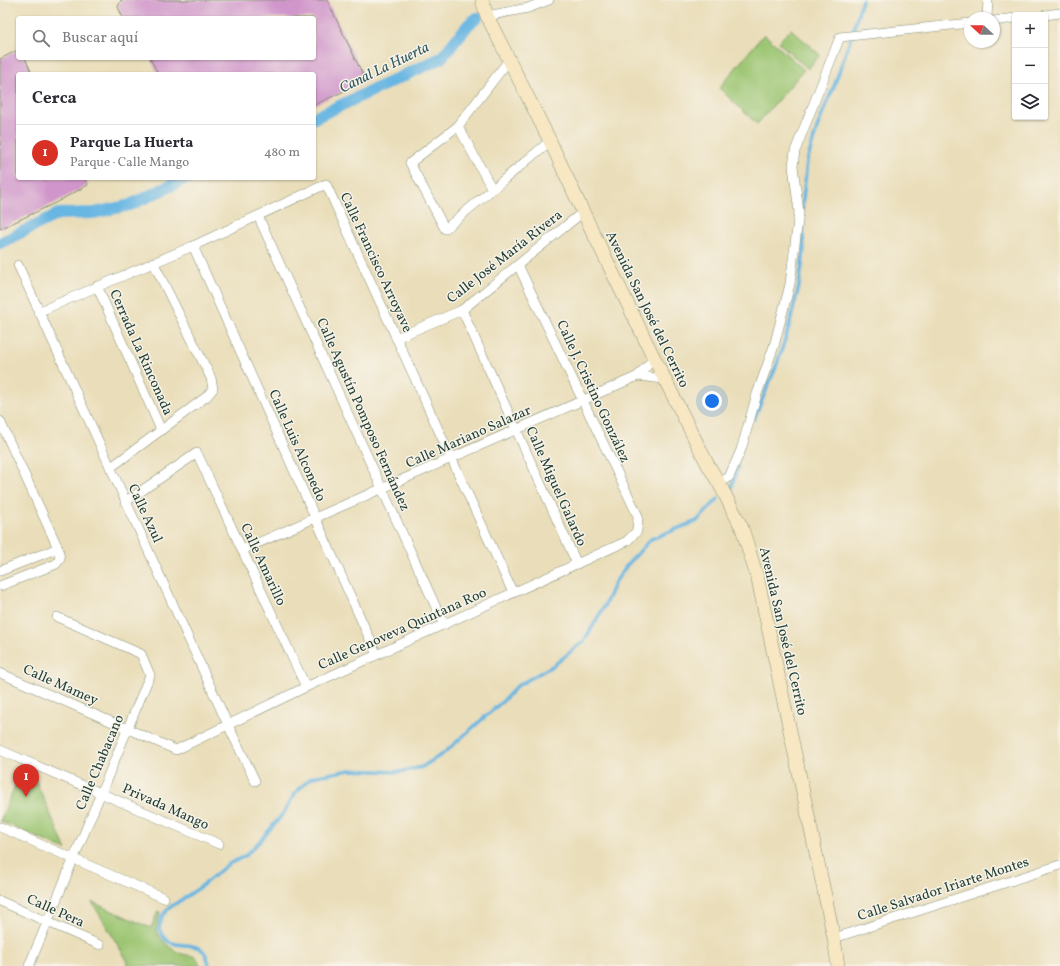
<!DOCTYPE html>
<html lang="es">
<head>
<meta charset="utf-8">
<style>
	:root { --surface:#fff; --page:#f7f7f7; --text:#2b2b33; --muted:#7c7c81; --line:#e1e1e2; --accent:#d93025 }
	body { margin:0; font-family:Vollkorn,serif; background:var(--page); color:var(--text) }
	.controls { position:absolute; right:12px; top:12px; display:grid; overflow:hidden; border-radius:4px; box-shadow:0 1px 3px #0004 }
	.controls button { width:36px; height:36px; display:grid; place-items:center; padding:0; border:0; border-bottom:1px solid var(--line); background:var(--surface); color:var(--text); font:20px sans-serif }
	.compass { position:absolute; left:964px; top:12px; width:36px; height:36px; border-radius:50%; background:var(--surface); box-shadow:0 1px 3px #0004; rotate:292deg }
	.you { position:absolute; left:712px; top:401px; width:14px; height:14px; margin:-10px; border:3px solid #fff; border-radius:50%; background:#1a73e8; box-shadow:0 0 0 6px #1a73e833 }
	.badge { display:grid; place-items:center; width:26px; height:26px; border-radius:50%; background:var(--accent); color:#fff; font-size:13px; font-weight:700 }
	.pin { position:absolute; translate:-50% -33px; filter:drop-shadow(0 1px 2px #0008) }
	.pin::after { content:''; position:absolute; top:21px; width:14px; height:12px; background:inherit; clip-path:polygon(0 0,100% 0,50% 100%) }
	.list { margin:0; padding:0; list-style:none }
	h2 { display:flex; justify-content:space-between; align-items:center; height:52px; margin:0; padding:0 16px; font-size:17px }
	h2 small { font-size:13px; font-weight:400; color:var(--muted) }
	.list li { display:grid; grid-template-columns:26px 1fr auto; gap:12px; align-items:center; box-sizing:border-box; height:56px; padding:0 16px; border-top:1px solid var(--line) }
	.list b { display:block; font-size:15px; white-space:nowrap }
	.list p { margin:0; font-size:13px; white-space:nowrap; color:var(--muted) }
	.list em { font-size:13px; font-style:normal; color:var(--muted) }
	.icon { flex:none; width:22px; height:22px; fill:none; stroke:currentColor; stroke-width:2; stroke-linecap:round; stroke-linejoin:round }
	.map { position:relative; flex:none; width:1060px; height:966px; overflow:hidden }
	.search { position:absolute; background:var(--surface); box-shadow:0 1px 3px #0004; left:16px; top:16px; width:300px; height:44px; display:flex; align-items:center; gap:10px; box-sizing:border-box; padding:0 14px; border-radius:4px; color:var(--muted); font-size:15px }
	.panel { position:absolute; background:var(--surface); box-shadow:0 1px 3px #0004; left:16px; top:72px; width:300px; height:108px; border-radius:4px }
	.map>svg:first-child { display:block }
	.green { fill:#9bc571; stroke:#5d8152 }
	.lines { fill:none; stroke-linecap:round; stroke-linejoin:round }
	.stream { stroke:#68b6e2; stroke-width:3.5 }
	.canal { stroke:#68b6e2; stroke-width:12 }
	.building { fill:#d096cb }
	.street-casing { stroke:#848e77; stroke-width:10 }
	.secondary-casing { stroke:#848e77; stroke-width:14 }
	.street { stroke:#fff; stroke-width:9 }
	.secondary { stroke:#f7e8c3; stroke-width:13 }
	.labels { text-anchor:middle; stroke-width:3; stroke-linejoin:round; paint-order:stroke }
	.street-label { font-size:14px; fill:#1f3d34; stroke:#f7f3e8 }
	.water-label { font-size:15px; font-style:italic; fill:#315b60; stroke:#f7f3e8 }
</style>
</head>
<body>
<div class="map">
<svg width="1060" height="966" viewBox="0 0 1060 966">
	<rect width="100%" height="100%" fill="#f7f3e8"/>
	<filter id="ink" filterUnits="userSpaceOnUse"><feTurbulence type="fractalNoise" baseFrequency=".025" numOctaves="2"/><feDisplacementMap in="SourceGraphic" scale="8" xChannelSelector="R" yChannelSelector="G"/><feConvolveMatrix kernelMatrix="1 2 1 2 8 2 1 2 1" color-interpolation-filters="sRGB"/></filter>
	<filter id="wash" filterUnits="userSpaceOnUse"><feTurbulence type="fractalNoise" baseFrequency=".012" numOctaves="4" result="noise"/><feDisplacementMap in="SourceGraphic" scale="16" xChannelSelector="R" yChannelSelector="G"/><feGaussianBlur stdDeviation="0.9" result="paint"/><feColorMatrix in="noise" values="0 0 0 0 0 0 0 0 0 0 0 0 0 0 0 0 0 1.4 0 .05"/><feComposite in="paint" operator="in"/></filter>
	<g filter="url(#wash)">
		<rect width="100%" height="100%" fill="#eadeba"/>
		<!-- green -->
		<g class="green">
			<path d="M 791,29 L 820,55 L 808,69 L 778,42 Z"/>
			<path d="M 764,34 L 804,70 L 757,124 L 719,88 Z"/>
			<path d="M 22,769 L 33,774 L 66,850 L 0,821 Z"/>
			<path d="M 92,902 L 151,928 L 158,911 L 160,912 L 156,931 C 162,941 170,949 180,953 C 191,958 194,951 200,966 L 127,966 L 128,962 Z"/>
		</g>
		<g class="lines">
			<!-- stream -->
			<g class="stream">
				<path d="M 802,209 L 807,161 L 818,125 L 834,86 L 852,35 L 862,0"/>
				<path d="M 754,419 L 776,367 L 788,330 L 799,286 L 804,250 L 802,217"/>
				<path d="M 730,492 L 738,467"/>
				<path d="M 209,966 C 206,936 181,951 166,940 C 163,937 161,932 159,929 L 162,916 L 169,908 L 199,888 L 227,865 L 245,856 L 259,842 L 283,814 L 296,792 L 312,777 L 350,770 L 399,772 L 422,767 L 444,753 L 503,701 L 517,686 L 554,665 L 584,641 L 604,607 L 614,584 L 627,565 L 651,539 L 697,521 L 718,499"/>
			</g>
			<!-- canal -->
			<g class="canal">
				<path d="M 314,118 L 441,58 L 469,24 L 477,18"/>
				<path d="M 0,243 L 58,214 L 94,213 L 130,205 L 187,178"/>
			</g>
		</g>
		<g id="blocks">
			<!-- building -->
			<g class="building">
				<path d="M 121,0 L 327,0 L 366,81 L 314,105 L 314,74 L 158,74 L 150,58 L 314,58 L 314,18 L 123,18 L 118,7 Z"/>
				<path d="M 18,50 L 18,58 L 25,58 L 32,74 L 18,74 L 18,178 L 84,178 L 88,185 L 55,203 L 0,229 L 0,59 Z"/>
			</g>
		</g>
	</g>
	<g filter="url(#ink)">
		<use href="#blocks" fill-opacity="0" stroke="#848e77" stroke-width="1"/>
		<g class="lines">
			<defs>
				<g id="street">
					<path d="M 1045,15 L 1060,13"/>
					<path d="M 487,16 L 528,8 L 549,0"/>
					<path d="M 987,18 L 988,0"/>
					<path d="M 994,21 L 1015,18"/>
					<path d="M 509,60 L 458,126 L 410,163 L 445,229 L 550,141"/>
					<path d="M 458,126 L 492,189"/>
					<path d="M 258,216 L 444,625"/>
					<path d="M 193,246 L 377,655"/>
					<path d="M 18,265 L 228,725 L 255,781"/>
					<path d="M 97,286 L 161,430"/>
					<path d="M 462,310 L 577,564"/>
					<path d="M 38,312 L 193,246 L 326,184 L 513,593"/>
					<path d="M 396,338 L 462,310 L 583,212"/>
					<path d="M 638,376 L 664,379"/>
					<path d="M 0,421 L 58,548 L 60,559 L 56,564 L 0,586"/>
					<path d="M 110,468 L 206,397 L 213,389 L 211,378 L 153,262"/>
					<path d="M 719,483 L 729,477 L 741,450 L 757,394 L 774,346 L 790,284 L 799,212 L 793,166 L 795,151 L 840,37 L 970,23"/>
					<path d="M 125,502 L 197,453 L 306,687"/>
					<path d="M 242,550 L 638,376 L 654,358"/>
					<path d="M 0,571 L 58,548"/>
					<path d="M 0,673 L 176,750 L 306,687 L 627,541 L 637,531 L 638,516 L 518,265"/>
					<path d="M 0,750 L 219,844"/>
					<path d="M 0,827 L 164,898"/>
					<path d="M 0,901 L 100,945"/>
					<path d="M 834,938 L 1060,865"/>
					<path d="M 29,966 L 150,675 L 141,654 L 57,617"/>
				</g>
				<path id="secondary" d="M 482,0 L 487,16 L 550,141 L 583,212 L 654,358 L 708,465 L 719,483 L 742,528 L 758,580 L 834,938 L 838,966"/>
			</defs>
			<!-- street casing -->
			<use href="#street" class="street-casing"/>
			<!-- secondary casing -->
			<use href="#secondary" class="secondary-casing"/>
			<!-- street -->
			<use href="#street" class="street"/>
			<!-- secondary -->
			<use href="#secondary" class="secondary"/>
		</g>
	</g>
	<g class="labels">
		<!-- street labels -->
		<g class="street-label">
			<text transform="translate(504 256) rotate(-38)" y="5">Calle José María Rivera</text>
			<text transform="translate(377 262) rotate(65)" y="5">Calle Francisco Arroyave</text>
			<text transform="translate(648 309) rotate(64)" y="5">Avenida San José del Cerrito</text>
			<text transform="translate(142 352) rotate(66)" y="5">Cerrada La Rinconada</text>
			<text transform="translate(594 391) rotate(65)" y="5">Calle J. Cristino González</text>
			<text transform="translate(364 414) rotate(66)" y="5">Calle Agustín Pomposo Fernández</text>
			<text transform="translate(468 436) rotate(-24)" y="5">Calle Mariano Salazar</text>
			<text transform="translate(298 445) rotate(66)" y="5">Calle Luis Alconedo</text>
			<text transform="translate(557 486) rotate(66)" y="5">Calle Miguel Galardo</text>
			<text transform="translate(146 513) rotate(65)" y="5">Calle Azul</text>
			<text transform="translate(264 564) rotate(65)" y="5">Calle Amarillo</text>
			<text transform="translate(402 628) rotate(-24)" y="5">Calle Genoveva Quintana Roo</text>
			<text transform="translate(784 631) rotate(77)" y="5">Avenida San José del Cerrito</text>
			<text transform="translate(61 684) rotate(24)" y="5">Calle Mamey</text>
			<text transform="translate(99 762) rotate(-67)" y="5">Calle Chabacano</text>
			<text transform="translate(166 806) rotate(24)" y="5">Privada Mango</text>
			<text transform="translate(943 888) rotate(-18)" y="5">Calle Salvador Iriarte Montes</text>
			<text transform="translate(56 910) rotate(24)" y="5">Calle Pera</text>
		</g>
		<!-- water labels -->
		<g class="water-label">
			<text transform="translate(384 67) rotate(-26)" y="5">Canal La Huerta</text>
		</g>
	</g>
</svg>
<div class="controls">
<button>+</button>
<button>−</button>
<button><svg class="icon" aria-label="layers" viewBox="0 0 24 24"><path d="M12 4l9 5-9 5-9-5zM3 14l9 5 9-5"/></svg></button>
</div>
<svg class="compass" viewBox="-18 -18 36 36"><path d="M0-13l5 13h-10z" fill="#e53935"/><path d="M0 13l5-13h-10z" fill="#7c7c81"/></svg>
<div class="you"></div>
<div class="pin badge" style="left:26px;top:797px">1</div>
<div class="search"><svg class="icon" aria-label="search" viewBox="0 0 24 24"><circle cx="10" cy="10" r="6"/><path d="M15 15l6 6"/></svg>Buscar aquí</div>
<section class="panel">
<h2>Cerca<small></small></h2>
<ul class="list">
<li><span class="badge">1</span><div><b>Parque La Huerta</b><p>Parque · Calle Mango</p></div><em>480 m</em></li>
</ul>
</section>
</div>
</body>
</html>
